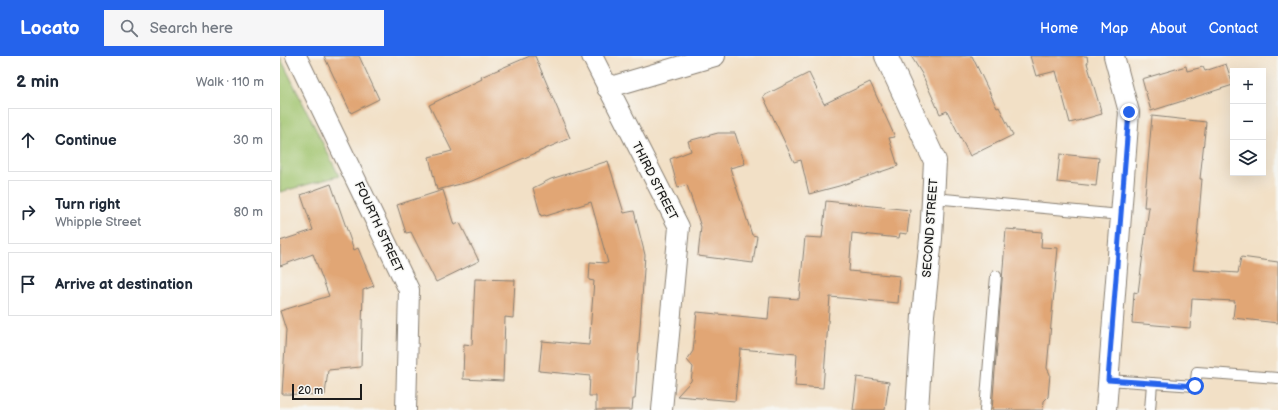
<!DOCTYPE html>
<html lang="en">
<head>
<meta charset="utf-8">
<style>
	:root { --surface:#fff; --page:#f6f6f7; --text:#1f2937; --muted:#747a83; --line:#e0e1e3; --accent:#2563eb }
	body { margin:0; font-family:"Balsamiq Sans",sans-serif; background:var(--page); color:var(--text) }
	.controls { position:absolute; right:12px; top:12px; display:grid; overflow:hidden; border-radius:0px; box-shadow:0 4px 16px #0002 }
	.controls button { width:36px; height:36px; display:grid; place-items:center; padding:0; border:0; border-bottom:1px solid var(--line); background:var(--surface); color:var(--text); font:20px sans-serif }
	.scale { position:absolute; left:12px; bottom:10px; width:70px; box-sizing:border-box; padding-left:4px; border:2px solid #1c1c1c; border-top:0; font-size:11px; line-height:14px; white-space:nowrap; color:#1c1c1c; -webkit-text-stroke:3px #f6f6f2; paint-order:stroke }
	.stop { position:absolute; width:12px; height:12px; margin:-9px; border:3px solid #2563eb; border-radius:50%; background:#fff }
	.stop.end { background:#2563eb; border-color:#fff; box-shadow:0 1px 4px #0008 }
	.list { margin:0; padding:0; list-style:none }
	h2 { display:flex; justify-content:space-between; align-items:center; height:52px; margin:0; padding:0 16px; font-size:17px }
	h2 small { font-size:13px; font-weight:400; color:var(--muted) }
	.list li { display:grid; grid-template-columns:26px 1fr auto; gap:12px; align-items:center; box-sizing:border-box; height:64px; margin:0 8px 8px; padding:0 8px; border:1px solid var(--line); border-radius:0px }
	.list b { display:block; font-size:15px; white-space:nowrap }
	.list p { margin:0; font-size:13px; white-space:nowrap; color:var(--muted) }
	.list em { font-size:13px; font-style:normal; color:var(--muted) }
	.icon { flex:none; width:22px; height:22px; fill:none; stroke:currentColor; stroke-width:2; stroke-linecap:round; stroke-linejoin:round }
	.map { position:relative; flex:none; width:998px; height:354px; overflow:hidden }
	header { display:flex; align-items:center; gap:24px; box-sizing:border-box; height:56px; padding:0 20px; background:var(--accent); color:#fff }
	header strong { font-size:19px }
	nav { display:flex; gap:22px; margin-inline-start:auto; font-size:14px }
	.search { width:280px; height:36px; background:var(--page); display:flex; align-items:center; gap:10px; box-sizing:border-box; padding:0 14px; border-radius:0px; color:var(--muted); font-size:15px }
	main { display:flex }
	aside { flex:1; background:var(--surface) }
	.map>svg:first-child { display:block }
	.green { fill:#a2c56f; stroke:#5f7046 }
	.building { fill:#e1a675 }
	.lines { fill:none; stroke-linecap:round; stroke-linejoin:round }
	.lane-casing { stroke:#877e71; stroke-width:12 }
	.street-casing { stroke:#877e71; stroke-width:22 }
	.secondary-casing { stroke:#877e71; stroke-width:24 }
	.lane { stroke:#fff; stroke-width:10 }
	.street { stroke:#fff; stroke-width:20 }
	.secondary { stroke:#fff; stroke-width:22 }
	.route { stroke:#2563eb; stroke-width:5 }
	.labels { text-anchor:middle; stroke-width:3; stroke-linejoin:round; paint-order:stroke }
	.street-label { font-size:12px; fill:#1c1c1c; stroke:#f6f6f2 }
</style>
</head>
<body>
<header>
<strong>Locato</strong>
<div class="search"><svg class="icon" aria-label="search" viewBox="0 0 24 24"><circle cx="10" cy="10" r="6"/><path d="M15 15l6 6"/></svg>Search here</div>
<nav><a>Home</a><a>Map</a><a>About</a><a>Contact</a></nav>
</header>
<main>
<aside>
<h2>2 min<small>Walk · 110 m</small></h2>
<ul class="list">
<li><svg class="icon" aria-label="ahead" viewBox="0 0 24 24"><path d="M12 20V5M6 11l6-6 6 6"/></svg><div><b>Continue</b></div><em>30 m</em></li>
<li><svg class="icon" aria-label="right" viewBox="0 0 24 24"><path d="M7 20v-9h11M14 6l5 5-5 5"/></svg><div><b>Turn right</b><p>Whipple Street</p></div><em>80 m</em></li>
<li><svg class="icon" aria-label="arrive" viewBox="0 0 24 24"><path d="M6 21V4h12l-3 4 3 4H6"/></svg><div><b>Arrive at destination</b></div></li>
</ul>
</aside>
<div class="map">
<svg width="998" height="354" viewBox="0 0 998 354">
	<rect width="100%" height="100%" fill="#f6f6f2"/>
	<filter id="ink" filterUnits="userSpaceOnUse"><feTurbulence type="fractalNoise" baseFrequency=".025" numOctaves="2"/><feDisplacementMap in="SourceGraphic" scale="8" xChannelSelector="R" yChannelSelector="G"/><feConvolveMatrix kernelMatrix="1 2 1 2 8 2 1 2 1" color-interpolation-filters="sRGB"/></filter>
	<filter id="wash" filterUnits="userSpaceOnUse"><feTurbulence type="fractalNoise" baseFrequency=".012" numOctaves="4" result="noise"/><feDisplacementMap in="SourceGraphic" scale="16" xChannelSelector="R" yChannelSelector="G"/><feGaussianBlur stdDeviation="0.9" result="paint"/><feColorMatrix in="noise" values="0 0 0 0 0 0 0 0 0 0 0 0 0 0 0 0 0 1.4 0 .05"/><feComposite in="paint" operator="in"/></filter>
	<g filter="url(#wash)">
		<rect width="100%" height="100%" fill="#f2e0c6"/>
		<!-- green -->
		<path class="green" d="M 0,1 L 59,120 L 0,136 Z"/>
		<g id="blocks">
			<!-- building -->
			<g class="building">
				<path d="M 44,0 L 79,0 L 99,43 L 71,57 Z"/>
				<path d="M 250,0 L 255,0 L 290,82 L 192,125 L 157,134 L 149,101 L 172,95 L 149,49 L 202,23 L 201,21 Z"/>
				<path d="M 631,0 L 692,0 L 717,52 L 719,51 L 733,79 L 690,100 L 667,55 L 660,58 L 642,18 Z"/>
				<path d="M 750,0 L 807,0 L 808,7 L 807,7 L 822,58 L 790,67 L 776,15 L 756,20 Z"/>
				<path d="M 946,8 L 953,29 L 871,55 L 862,23 L 906,10 L 907,15 L 923,11 L 925,15 Z"/>
				<path d="M 529,17 L 544,48 L 590,26 L 615,81 L 609,82 L 618,110 L 559,130 L 529,138 L 521,104 L 514,106 L 483,40 Z"/>
				<path d="M 872,60 L 926,66 L 920,123 L 922,123 L 917,182 L 913,214 L 958,217 L 961,201 L 998,206 L 998,267 L 953,262 L 955,245 L 912,243 L 910,272 L 852,267 L 854,236 L 858,237 L 869,151 L 864,151 Z"/>
				<path d="M 438,77 L 455,77 L 465,108 L 450,112 L 472,179 L 477,180 L 473,207 L 418,200 L 421,171 L 407,129 L 398,132 L 390,103 L 411,95 L 408,85 Z"/>
				<path d="M 780,98 L 819,102 L 816,130 L 777,126 Z"/>
				<path d="M 328,105 L 344,157 L 354,155 L 365,199 L 355,343 L 353,343 L 352,354 L 316,354 L 316,340 L 309,340 L 310,320 L 259,315 L 262,285 L 309,289 L 314,225 L 309,224 L 310,206 L 328,207 L 311,146 L 266,160 L 265,159 L 261,160 L 253,132 L 271,123 Z"/>
				<path d="M 51,128 L 74,194 L 78,192 L 94,230 L 83,234 L 81,311 L 48,314 L 45,339 L 2,338 L 6,274 L 0,255 L 49,240 L 33,198 L 0,210 L 0,185 L 33,174 L 21,139 Z"/>
				<path d="M 163,134 L 174,169 L 180,167 L 199,205 L 156,226 L 131,176 L 126,177 L 117,149 Z"/>
				<path d="M 546,145 L 630,154 L 627,178 L 620,177 L 619,182 L 572,177 L 569,215 L 620,220 L 618,247 L 550,241 L 543,332 L 515,330 L 517,298 L 460,293 L 455,345 L 397,340 L 411,325 L 413,311 L 407,304 L 413,295 L 417,256 L 488,263 L 490,241 L 519,243 L 525,181 L 542,182 Z"/>
				<path d="M 726,173 L 762,176 L 761,191 L 778,192 L 767,312 L 770,318 L 768,341 L 764,345 L 763,354 L 712,354 Z"/>
				<path d="M 195,223 L 235,224 L 233,262 L 225,261 L 223,325 L 183,323 L 184,288 L 192,289 Z"/>
				<path d="M 577,321 L 609,326 L 605,354 L 573,354 Z"/>
			</g>
		</g>
	</g>
	<g filter="url(#ink)">
		<use href="#blocks" fill-opacity="0" stroke="#877e71" stroke-width="1"/>
		<g class="lines">
			<defs>
				<g id="lane">
					<path d="M 653,142 L 841,159"/>
					<path d="M 828,324 L 915,330 L 917,316 L 998,322"/>
					<path d="M 705,354 L 716,220"/>
					<path d="M 870,354 L 872,327"/>
				</g>
				<g id="street">
					<path d="M 16,0 L 129,234 L 126,354"/>
					<path d="M 312,0 L 399,171 L 382,354"/>
					<path d="M 327,32 L 435,0"/>
					<path d="M 826,354 L 849,56 L 834,0"/>
				</g>
				<path id="secondary" d="M 606,0 L 655,105 L 651,182 L 643,259 L 637,354"/>
			</defs>
			<!-- lane casing -->
			<use href="#lane" class="lane-casing"/>
			<!-- street casing -->
			<use href="#street" class="street-casing"/>
			<!-- secondary casing -->
			<use href="#secondary" class="secondary-casing"/>
			<!-- lane -->
			<use href="#lane" class="lane"/>
			<!-- street -->
			<use href="#street" class="street"/>
			<!-- secondary -->
			<use href="#secondary" class="secondary"/>
		</g>
	</g>
	<g class="lines" filter="url(#ink)">
		<!-- route -->
		<path class="route" d="M 849,56 L 828,324 L 915,330"/>
	</g>
	<g class="labels">
		<!-- street labels -->
		<g class="street-label">
			<text transform="translate(375 125) rotate(63)" y="4">THIRD STREET</text>
			<text transform="translate(99 171) rotate(65)" y="4">FOURTH STREET</text>
			<text transform="translate(650 172) rotate(-86)" y="4">SECOND STREET</text>
		</g>
	</g>
</svg>
<div class="controls">
<button>+</button>
<button>−</button>
<button><svg class="icon" aria-label="layers" viewBox="0 0 24 24"><path d="M12 4l9 5-9 5-9-5zM3 14l9 5 9-5"/></svg></button>
</div>
<div class="scale">20 m</div>
<div class="stop" style="left:915px;top:330px"></div>
<div class="stop end" style="left:849px;top:56px"></div>
</div>
</main>
</body>
</html>
